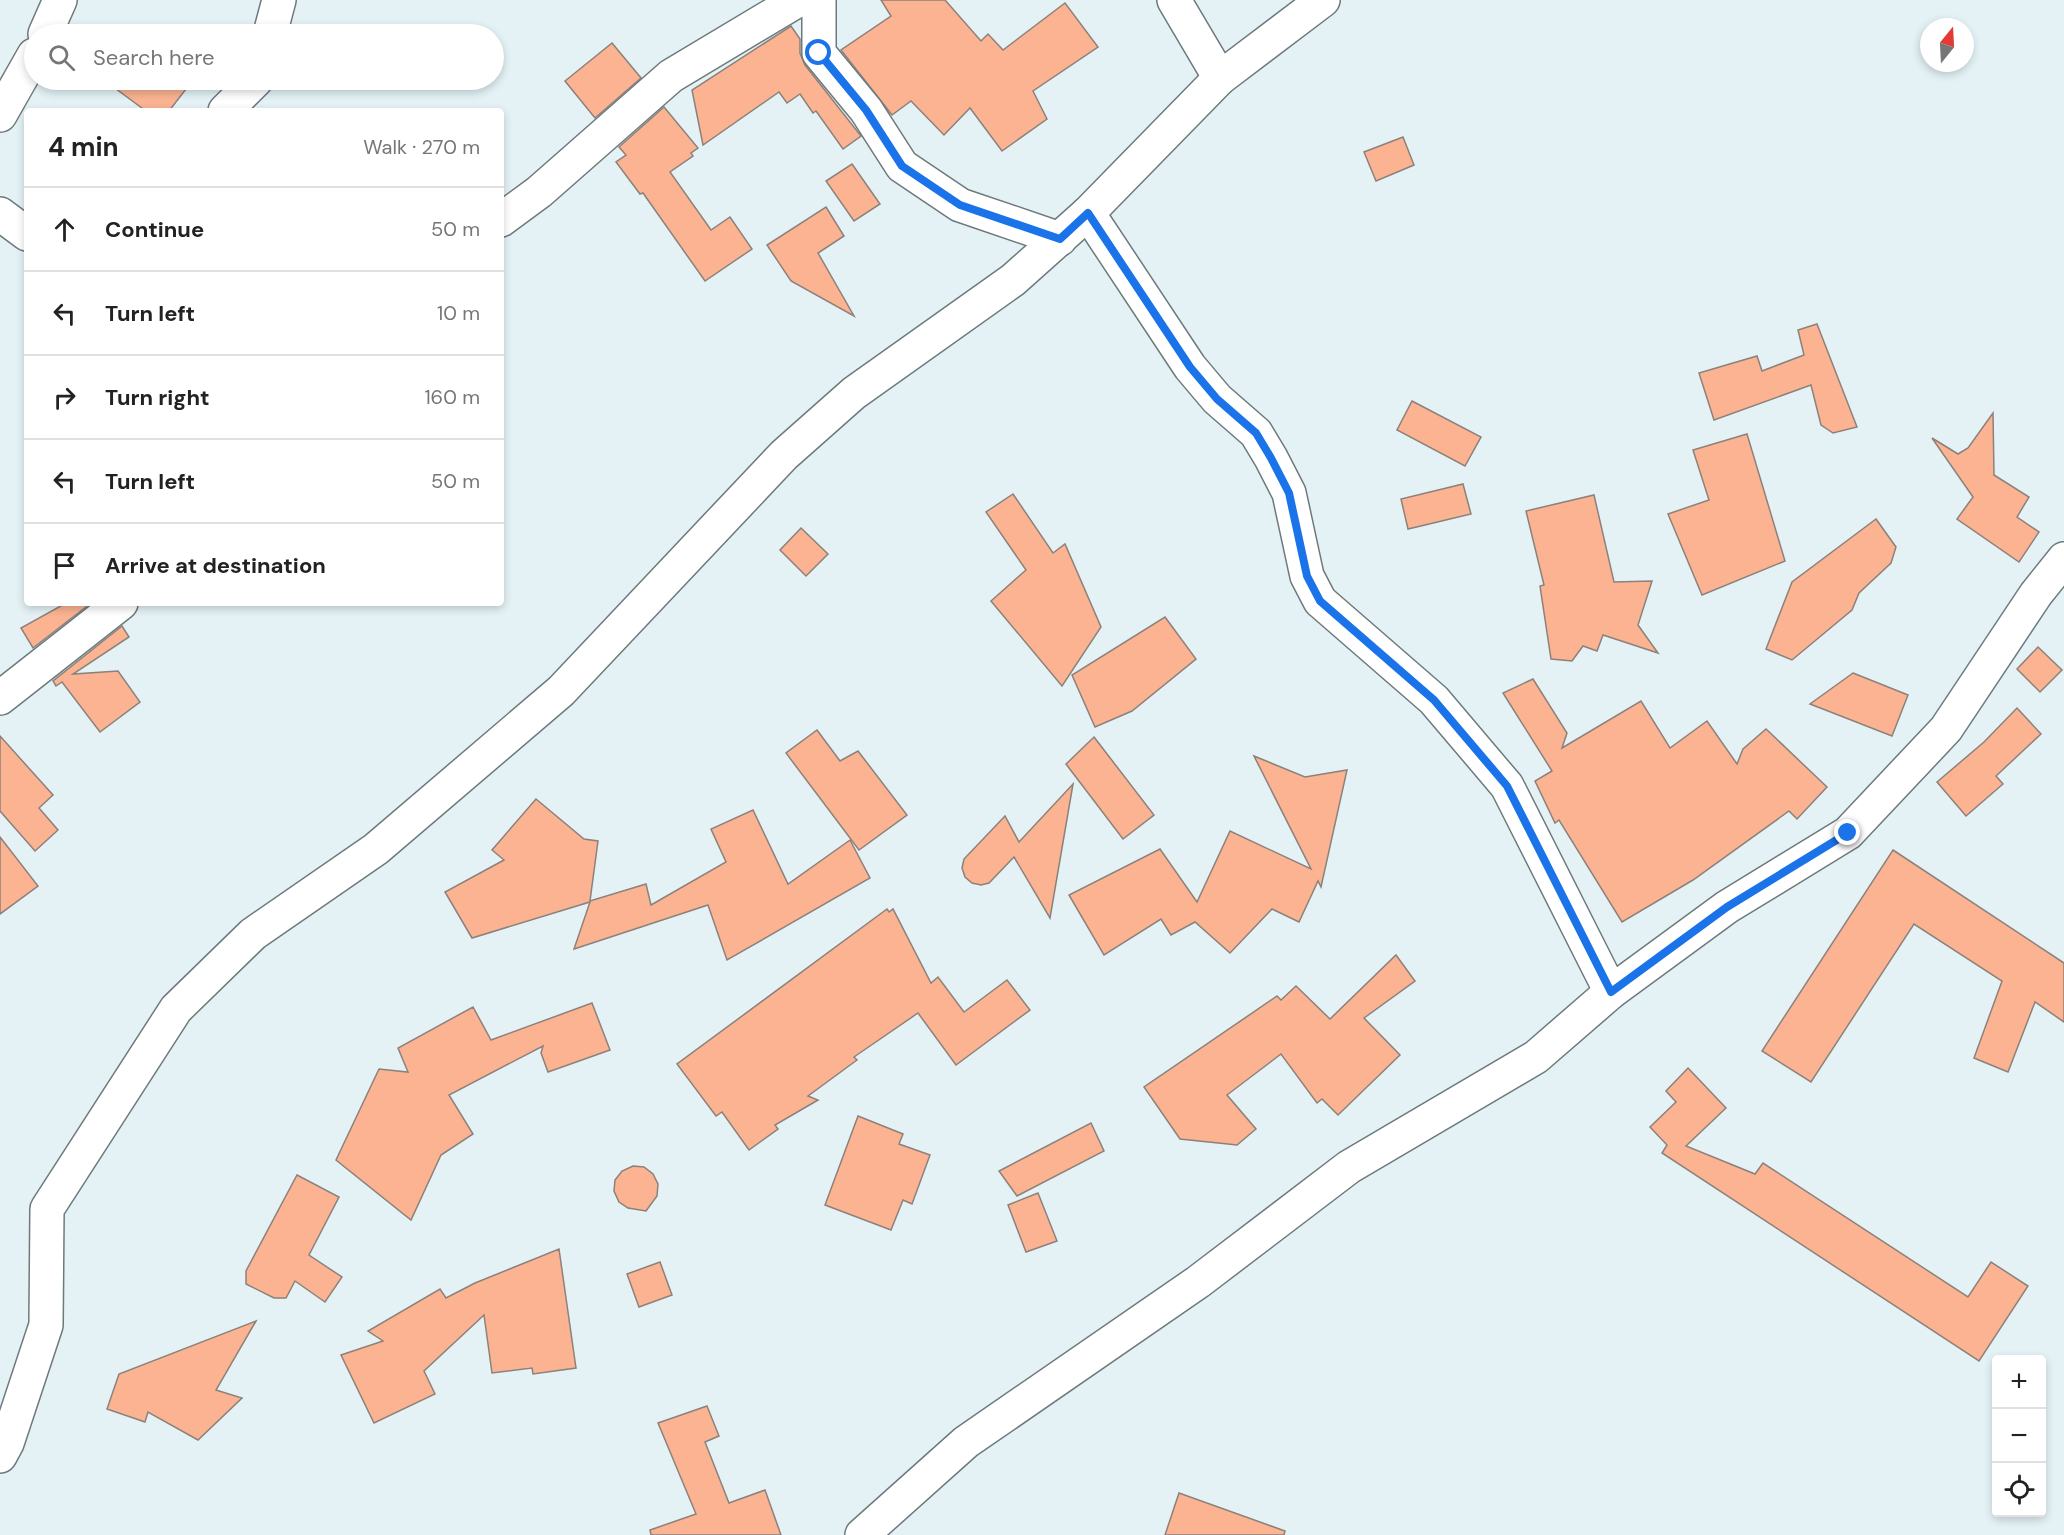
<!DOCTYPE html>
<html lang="en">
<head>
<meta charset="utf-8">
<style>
	:root { --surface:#fff; --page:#f2f2f2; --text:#222; --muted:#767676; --line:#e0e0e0 }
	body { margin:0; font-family:"DM Sans",sans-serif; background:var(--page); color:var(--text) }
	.controls { position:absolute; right:18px; bottom:18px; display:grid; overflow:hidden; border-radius:6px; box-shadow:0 3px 9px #0003 }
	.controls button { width:54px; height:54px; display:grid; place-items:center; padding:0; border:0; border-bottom:2px solid var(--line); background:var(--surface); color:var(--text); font:30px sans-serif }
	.compass { position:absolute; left:1920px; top:18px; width:54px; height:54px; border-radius:50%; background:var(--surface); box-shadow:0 3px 9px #0003; rotate:18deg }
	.stop { position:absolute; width:18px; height:18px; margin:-14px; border:4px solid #1a73e8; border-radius:50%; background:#fff }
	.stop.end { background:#1a73e8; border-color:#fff; box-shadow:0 2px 6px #0008 }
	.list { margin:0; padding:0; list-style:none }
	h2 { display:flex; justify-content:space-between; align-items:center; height:78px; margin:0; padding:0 24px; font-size:26px }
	h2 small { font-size:20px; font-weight:400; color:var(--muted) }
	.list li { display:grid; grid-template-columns:39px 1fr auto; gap:18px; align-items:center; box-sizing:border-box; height:84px; padding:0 24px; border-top:2px solid var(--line) }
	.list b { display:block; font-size:22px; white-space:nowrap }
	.list em { font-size:20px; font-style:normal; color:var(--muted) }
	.icon { flex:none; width:33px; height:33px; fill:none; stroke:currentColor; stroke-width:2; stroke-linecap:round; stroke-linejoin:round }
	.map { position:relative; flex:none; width:2064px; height:1535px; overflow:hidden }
	.search { position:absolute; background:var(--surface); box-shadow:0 3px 9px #0003; left:24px; top:24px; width:480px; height:66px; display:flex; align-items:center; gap:15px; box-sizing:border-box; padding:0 21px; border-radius:33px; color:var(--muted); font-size:22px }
	.panel { position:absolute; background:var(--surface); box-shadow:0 3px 9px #0003; left:24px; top:108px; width:480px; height:498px; border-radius:6px }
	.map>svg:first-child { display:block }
	.building { fill:#fbb392; stroke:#8c817b; stroke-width:1.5 }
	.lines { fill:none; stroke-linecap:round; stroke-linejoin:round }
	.minor-casing { stroke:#6d7a7d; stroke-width:36 }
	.minor { stroke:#fff; stroke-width:33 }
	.route { stroke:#1a73e8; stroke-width:8 }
</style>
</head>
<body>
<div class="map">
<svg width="2064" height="1535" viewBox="0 0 2064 1535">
	<rect width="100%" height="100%" fill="#e4f2f6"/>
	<!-- building -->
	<g class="building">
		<path d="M 881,0 L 945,0 L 981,41 L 988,34 L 1003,50 L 1065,3 L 1098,47 L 1033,91 L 1047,119 L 1002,151 L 970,108 L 944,135 L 911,101 L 892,115 L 841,50 L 891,16 Z"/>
		<path d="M 791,26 L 800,39 L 800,53 L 805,65 L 861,136 L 843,149 L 816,111 L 813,113 L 800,94 L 787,103 L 779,92 L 703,145 L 692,90 Z"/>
		<path d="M 612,43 L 641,78 L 595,118 L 565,81 Z"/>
		<path d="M 104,80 L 193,80 L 169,111 L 146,111 Z"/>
		<path d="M 664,107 L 698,148 L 691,153 L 693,156 L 670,172 L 711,230 L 730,217 L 752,249 L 705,281 L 643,193 L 640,194 L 616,162 L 626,155 L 619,147 Z"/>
		<path d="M 1403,137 L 1414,165 L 1376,181 L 1364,152 Z"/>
		<path d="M 852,164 L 880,204 L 854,221 L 826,181 Z"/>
		<path d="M 826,207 L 844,236 L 818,253 L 854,316 L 791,281 L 767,245 Z"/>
		<path d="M 1817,324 L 1857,427 L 1833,433 L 1821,425 L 1811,385 L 1714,420 L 1699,373 L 1757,356 L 1762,371 L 1804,355 L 1798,330 Z"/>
		<path d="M 1412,401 L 1481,437 L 1465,466 L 1397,430 Z"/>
		<path d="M 1993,413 L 1994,475 L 2029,497 L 2017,517 L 2039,532 L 2019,562 L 1957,519 L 1973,497 L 1932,438 L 1958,454 L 1968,448 Z"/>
		<path d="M 1747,434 L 1785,561 L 1702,595 L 1668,514 L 1709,500 L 1693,450 Z"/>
		<path d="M 1463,484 L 1471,514 L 1408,529 L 1401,499 Z"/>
		<path d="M 1013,494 L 1053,553 L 1065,544 L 1101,627 L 1062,686 L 991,601 L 1026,570 L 986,512 Z"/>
		<path d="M 1594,495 L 1614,582 L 1652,581 L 1638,625 L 1658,653 L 1603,635 L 1597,651 L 1583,646 L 1572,661 L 1551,659 L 1540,586 L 1544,585 L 1526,511 Z"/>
		<path d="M 1876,519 L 1896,547 L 1891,563 L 1859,593 L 1852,610 L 1792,660 L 1766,649 L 1792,582 Z"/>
		<path d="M 801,528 L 828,554 L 806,576 L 780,550 Z"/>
		<path d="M 66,603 L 91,603 L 33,648 L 21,628 Z"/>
		<path d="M 1165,617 L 1196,659 L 1132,711 L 1095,727 L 1072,675 Z"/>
		<path d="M 122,626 L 129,637 L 73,674 L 118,671 L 140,702 L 100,732 L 62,682 L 56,686 L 53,681 Z"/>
		<path d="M 2038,647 L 2062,670 L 2040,692 L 2017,669 Z"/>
		<path d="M 1853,673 L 1908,695 L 1892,736 L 1810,704 Z"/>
		<path d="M 1533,679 L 1567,733 L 1562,748 L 1641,701 L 1670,748 L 1707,721 L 1737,764 L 1743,749 L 1766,729 L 1827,787 L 1797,819 L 1789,811 L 1693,880 L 1622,922 L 1559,820 L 1555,823 L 1535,781 L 1552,771 L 1503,693 Z"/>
		<path d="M 2017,708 L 2041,734 L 1996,776 L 2003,784 L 1966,816 L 1937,782 L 1984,742 Z"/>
		<path d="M 817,730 L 840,761 L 858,751 L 907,815 L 859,850 L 786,753 Z"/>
		<path d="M 0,736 L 53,795 L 39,808 L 58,830 L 35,851 L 0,811 Z"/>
		<path d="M 1094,737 L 1154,815 L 1123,839 L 1066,764 Z"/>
		<path d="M 1254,756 L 1305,777 L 1347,770 L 1321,887 L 1318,881 L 1299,922 L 1272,909 L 1230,953 L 1195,922 L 1171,935 L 1161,919 L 1104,955 L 1069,895 L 1160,849 L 1197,902 L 1230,831 L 1311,869 Z"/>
		<path d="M 1073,784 L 1050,918 L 1014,857 L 989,883 L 981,885 L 972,883 L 965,877 L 962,868 L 964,859 L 1005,816 L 1019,842 Z"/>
		<path d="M 536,799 L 584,839 L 598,841 L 590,901 L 646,884 L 651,905 L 726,862 L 711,829 L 753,810 L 788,884 L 850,840 L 870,878 L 727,960 L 708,905 L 574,949 L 590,902 L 472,938 L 445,892 L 504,860 L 492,850 Z"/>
		<path d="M 0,837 L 38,886 L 0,914 Z"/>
		<path d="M 1893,850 L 2064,963 L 2064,1022 L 2035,1002 L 2008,1072 L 1974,1058 L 2002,981 L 1914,924 L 1811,1082 L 1762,1051 Z"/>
		<path d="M 887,909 L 889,912 L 893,909 L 931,983 L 938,977 L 964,1012 L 1007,980 L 1030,1010 L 956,1065 L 918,1013 L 854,1057 L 857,1060 L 808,1096 L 818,1100 L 775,1125 L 778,1129 L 749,1150 L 722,1112 L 716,1116 L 677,1064 Z"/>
		<path d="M 1396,955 L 1415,981 L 1364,1018 L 1400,1055 L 1338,1115 L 1322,1099 L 1317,1103 L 1281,1054 L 1227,1095 L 1256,1129 L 1237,1145 L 1180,1139 L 1144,1087 L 1277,996 L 1281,1000 L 1296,986 L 1330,1019 Z"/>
		<path d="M 592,1003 L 610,1050 L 548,1072 L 541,1053 L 543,1046 L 449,1095 L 473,1134 L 441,1155 L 411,1220 L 336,1160 L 379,1069 L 408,1072 L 398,1048 L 473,1007 L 491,1040 Z"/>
		<path d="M 1688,1068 L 1726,1108 L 1686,1146 L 1755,1174 L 1763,1163 L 1968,1297 L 1991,1262 L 2028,1286 L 1979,1361 L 1662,1153 L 1667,1145 L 1650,1127 L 1676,1102 L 1666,1091 Z"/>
		<path d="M 858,1116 L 903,1134 L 899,1144 L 930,1155 L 912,1204 L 903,1200 L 891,1230 L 825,1205 Z"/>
		<path d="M 1091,1123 L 1104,1151 L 1017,1196 L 999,1171 Z"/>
		<path d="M 633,1166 L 644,1167 L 653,1174 L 658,1184 L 657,1196 L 646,1211 L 628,1208 L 619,1202 L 614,1191 L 615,1180 L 622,1171 Z"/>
		<path d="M 297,1175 L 339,1197 L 309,1255 L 342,1277 L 325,1302 L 295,1281 L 286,1298 L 274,1298 L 246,1284 L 246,1271 Z"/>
		<path d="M 1038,1193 L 1057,1241 L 1026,1252 L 1008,1205 Z"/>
		<path d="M 559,1249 L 576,1368 L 533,1374 L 532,1368 L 492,1373 L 484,1315 L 424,1371 L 435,1394 L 374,1423 L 341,1355 L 383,1341 L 368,1331 L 440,1289 L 446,1298 L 475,1283 Z"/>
		<path d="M 660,1262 L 672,1295 L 639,1307 L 627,1274 Z"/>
		<path d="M 256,1321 L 216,1390 L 242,1398 L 198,1440 L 148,1412 L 145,1422 L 107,1409 L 119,1374 Z"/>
		<path d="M 707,1406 L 719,1436 L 705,1442 L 729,1503 L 765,1490 L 781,1535 L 651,1535 L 650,1530 L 696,1514 L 658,1423 Z"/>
		<path d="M 1179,1493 L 1285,1531 L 1284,1535 L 1165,1535 Z"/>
	</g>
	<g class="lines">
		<defs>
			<g id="minor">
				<path d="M 819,0 L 819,53 L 866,110 L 902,166 L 960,205 L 1060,239"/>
				<path d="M 1174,0 L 1220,78"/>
				<path d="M 45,34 L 60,0"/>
				<path d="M 270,34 L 279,0"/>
				<path d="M 225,111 L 256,80"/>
				<path d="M 0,115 L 34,55"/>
				<path d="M 1088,213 L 1190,367 L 1217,399 L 1256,433 L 1271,458 L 1289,493 L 1307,576 L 1320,601 L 1434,700 L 1507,786 L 1611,992"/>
				<path d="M 0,214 L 27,234"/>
				<path d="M 501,220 L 539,192 L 671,76 L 798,0"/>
				<path d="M 0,698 L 121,603"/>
				<path d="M 0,1456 L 7,1443 L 46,1325 L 47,1209 L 176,1009 L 253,934 L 376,849 L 561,691 L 784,455 L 854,393 L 1013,280 L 1088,213 L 1220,78 L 1323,0"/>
				<path d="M 862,1535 L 966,1442 L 1198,1282 L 1349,1167 L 1536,1057 L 1611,992 L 1727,907 L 1848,833 L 1946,729 L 2036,594 L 2064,559"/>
			</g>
		</defs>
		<!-- minor casing -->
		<use href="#minor" class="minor-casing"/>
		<!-- minor -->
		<use href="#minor" class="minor"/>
	</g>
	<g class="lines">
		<!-- route -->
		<path class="route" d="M 819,53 L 866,110 L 902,166 L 960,205 L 1060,239 L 1088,213 L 1190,367 L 1217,399 L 1256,433 L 1271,458 L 1289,493 L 1307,576 L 1320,601 L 1434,700 L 1507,786 L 1611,992 L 1727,907 L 1848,833"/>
	</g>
</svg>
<div class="controls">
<button>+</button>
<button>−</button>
<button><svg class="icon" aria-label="locate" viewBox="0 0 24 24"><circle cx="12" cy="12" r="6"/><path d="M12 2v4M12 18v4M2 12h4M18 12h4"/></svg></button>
</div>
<svg class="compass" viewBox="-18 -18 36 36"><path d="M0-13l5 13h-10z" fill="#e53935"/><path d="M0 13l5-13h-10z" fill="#767676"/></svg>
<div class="stop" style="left:819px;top:53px"></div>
<div class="stop end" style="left:1848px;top:833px"></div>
<div class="search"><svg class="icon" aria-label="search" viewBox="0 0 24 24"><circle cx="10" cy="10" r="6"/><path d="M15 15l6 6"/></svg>Search here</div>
<section class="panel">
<h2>4 min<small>Walk · 270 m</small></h2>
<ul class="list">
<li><svg class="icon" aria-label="ahead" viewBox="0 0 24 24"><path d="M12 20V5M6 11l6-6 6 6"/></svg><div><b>Continue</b></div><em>50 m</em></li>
<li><svg class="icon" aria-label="left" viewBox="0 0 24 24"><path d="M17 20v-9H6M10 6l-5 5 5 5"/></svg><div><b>Turn left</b></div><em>10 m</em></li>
<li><svg class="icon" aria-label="right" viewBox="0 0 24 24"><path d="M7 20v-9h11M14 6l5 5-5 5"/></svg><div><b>Turn right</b></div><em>160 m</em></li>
<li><svg class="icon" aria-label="left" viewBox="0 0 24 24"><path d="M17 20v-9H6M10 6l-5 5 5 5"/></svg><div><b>Turn left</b></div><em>50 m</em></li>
<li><svg class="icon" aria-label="arrive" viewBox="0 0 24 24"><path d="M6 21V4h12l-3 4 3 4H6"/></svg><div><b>Arrive at destination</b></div></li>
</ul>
</section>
</div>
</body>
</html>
